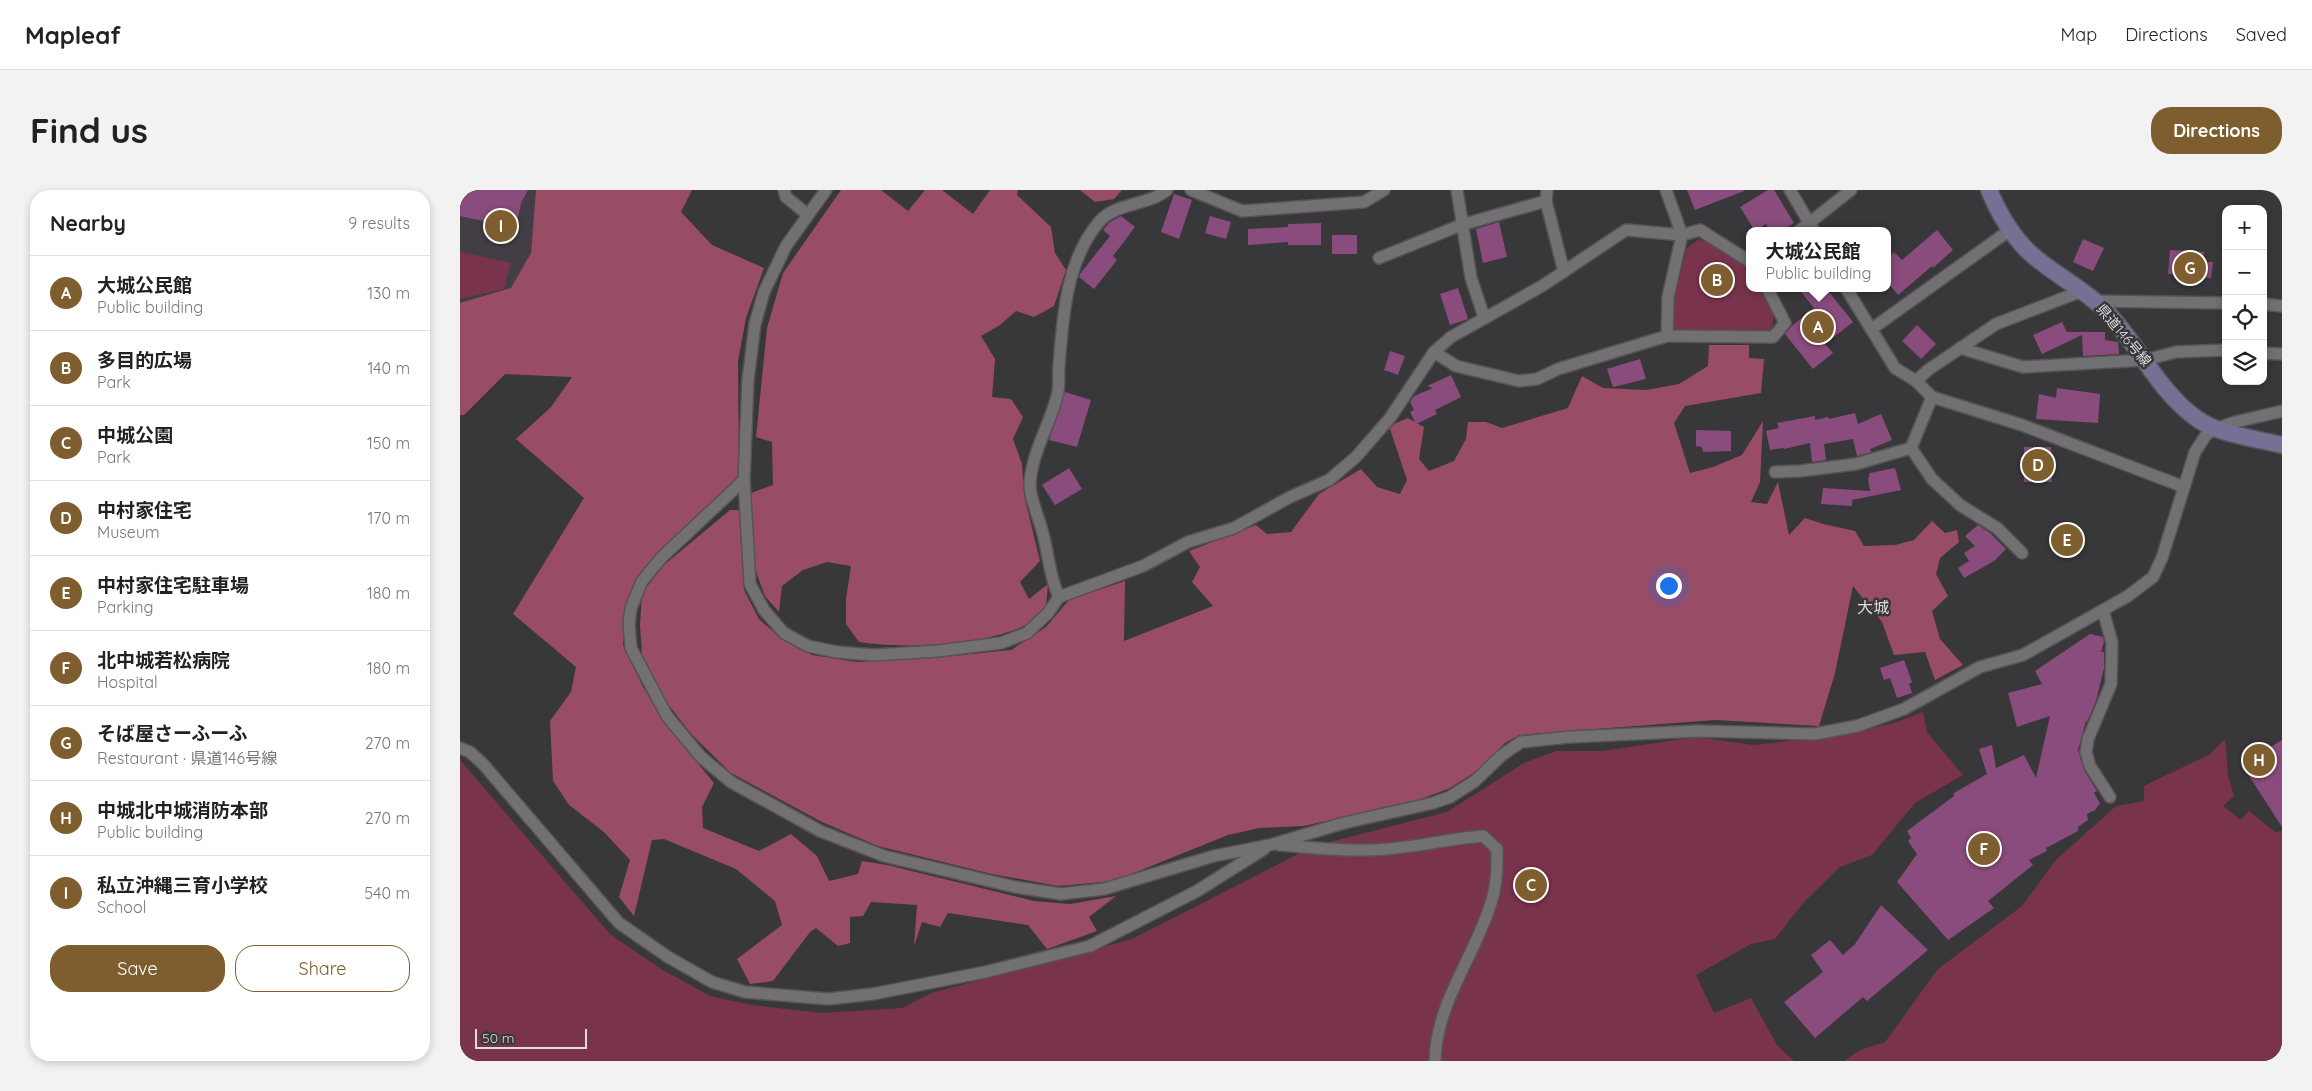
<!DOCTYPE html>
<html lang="en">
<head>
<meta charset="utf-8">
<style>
	:root { --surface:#fff; --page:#f2f2f2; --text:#222; --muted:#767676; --line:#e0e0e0; --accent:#7e5e2e }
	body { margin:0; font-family:Quicksand,"Noto Sans JP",sans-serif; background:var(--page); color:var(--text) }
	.controls { position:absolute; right:15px; top:15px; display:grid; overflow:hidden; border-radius:10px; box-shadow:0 2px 8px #0003 }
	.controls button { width:45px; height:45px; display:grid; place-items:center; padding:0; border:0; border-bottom:1px solid var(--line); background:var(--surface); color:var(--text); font:25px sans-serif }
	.scale { position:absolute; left:15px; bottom:12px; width:112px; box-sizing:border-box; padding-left:5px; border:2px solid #dddcde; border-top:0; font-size:14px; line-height:18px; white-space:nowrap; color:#dddcde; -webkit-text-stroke:4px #38373a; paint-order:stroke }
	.you { position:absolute; left:1208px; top:395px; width:18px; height:18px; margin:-12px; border:4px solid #fff; border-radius:50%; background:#1a73e8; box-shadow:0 0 0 8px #1a73e833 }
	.badge { display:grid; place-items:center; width:32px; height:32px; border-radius:50%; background:var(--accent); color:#fff; font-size:16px; font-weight:700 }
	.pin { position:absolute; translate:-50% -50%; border:2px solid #fff; box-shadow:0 1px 5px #0006 }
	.popup { position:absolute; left:1286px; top:37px; width:145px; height:65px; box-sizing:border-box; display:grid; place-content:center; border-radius:10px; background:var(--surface); filter:drop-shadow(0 1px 4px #0005); font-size:16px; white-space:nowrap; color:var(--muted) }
	.popup b { font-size:19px; color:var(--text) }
	.popup::after { content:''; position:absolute; left:50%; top:100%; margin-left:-10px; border:10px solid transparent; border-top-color:var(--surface) }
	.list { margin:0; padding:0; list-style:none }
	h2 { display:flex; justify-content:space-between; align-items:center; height:65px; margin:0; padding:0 20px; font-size:21px }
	h2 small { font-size:16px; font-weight:400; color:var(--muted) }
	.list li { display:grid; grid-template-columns:32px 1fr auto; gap:15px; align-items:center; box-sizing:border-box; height:75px; padding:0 20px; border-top:1px solid var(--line) }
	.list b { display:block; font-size:19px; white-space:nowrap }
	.list p { margin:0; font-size:16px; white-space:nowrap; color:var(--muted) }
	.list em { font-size:16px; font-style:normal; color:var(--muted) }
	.actions { display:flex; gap:10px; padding:15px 20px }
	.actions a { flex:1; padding:11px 0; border:1px solid var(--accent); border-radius:20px; text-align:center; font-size:18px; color:var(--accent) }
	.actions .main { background:var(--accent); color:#fff }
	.icon { flex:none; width:28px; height:28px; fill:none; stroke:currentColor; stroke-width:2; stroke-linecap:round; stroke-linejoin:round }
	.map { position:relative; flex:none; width:1822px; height:871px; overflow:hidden; border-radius:20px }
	header { display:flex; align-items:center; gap:30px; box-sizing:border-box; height:70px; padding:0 25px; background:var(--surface); border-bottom:1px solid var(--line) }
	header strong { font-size:24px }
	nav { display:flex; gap:28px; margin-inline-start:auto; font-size:18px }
	.intro { display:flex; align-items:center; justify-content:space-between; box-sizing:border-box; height:120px; padding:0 30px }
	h1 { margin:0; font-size:35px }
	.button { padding:12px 22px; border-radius:20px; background:var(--accent); color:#fff; font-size:18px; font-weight:700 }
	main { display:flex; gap:30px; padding:0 30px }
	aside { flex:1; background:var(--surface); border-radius:20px; box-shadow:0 2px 8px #0003 }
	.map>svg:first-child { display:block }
	.built { fill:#433e46 }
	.green { fill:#7a334c }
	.forest { fill:#994c66 }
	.building { fill:#8a4c7c }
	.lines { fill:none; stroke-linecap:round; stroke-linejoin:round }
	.minor-casing { stroke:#555356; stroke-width:14 }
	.secondary-casing { stroke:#555356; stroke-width:19 }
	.minor { stroke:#727073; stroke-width:11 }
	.secondary { stroke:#767094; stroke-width:16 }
	.labels { text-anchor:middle; stroke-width:5; stroke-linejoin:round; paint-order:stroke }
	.street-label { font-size:14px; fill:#dddcde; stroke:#38373a }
	.quarter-label { font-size:16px; fill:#dddcde; stroke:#38373a }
</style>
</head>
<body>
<header>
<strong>Mapleaf</strong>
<nav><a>Map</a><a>Directions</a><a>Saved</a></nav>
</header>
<div class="intro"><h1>Find us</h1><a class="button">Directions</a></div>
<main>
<aside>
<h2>Nearby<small>9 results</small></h2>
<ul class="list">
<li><span class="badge">A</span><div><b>大城公民館</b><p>Public building</p></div><em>130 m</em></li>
<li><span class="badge">B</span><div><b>多目的広場</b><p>Park</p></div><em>140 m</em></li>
<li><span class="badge">C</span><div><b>中城公園</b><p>Park</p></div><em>150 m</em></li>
<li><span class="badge">D</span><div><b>中村家住宅</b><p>Museum</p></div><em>170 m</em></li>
<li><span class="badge">E</span><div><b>中村家住宅駐車場</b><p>Parking</p></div><em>180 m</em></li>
<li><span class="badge">F</span><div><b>北中城若松病院</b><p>Hospital</p></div><em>180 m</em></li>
<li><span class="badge">G</span><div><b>そば屋さーふーふ</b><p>Restaurant · 県道146号線</p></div><em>270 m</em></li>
<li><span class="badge">H</span><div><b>中城北中城消防本部</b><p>Public building</p></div><em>270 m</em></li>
<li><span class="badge">I</span><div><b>私立沖縄三育小学校</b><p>School</p></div><em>540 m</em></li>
</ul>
<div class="actions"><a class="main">Save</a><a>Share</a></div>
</aside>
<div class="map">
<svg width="1822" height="871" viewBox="0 0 1822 871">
	<rect width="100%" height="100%" fill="#38373a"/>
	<!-- built -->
	<path class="built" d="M 0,0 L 89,0 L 78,58 L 54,100 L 0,115 Z"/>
	<!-- green -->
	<g class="green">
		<path d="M 1239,49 L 1256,56 L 1287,75 L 1289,79 L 1289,98 L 1299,98 L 1314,126 L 1311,142 L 1213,140 L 1215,105 L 1227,58 Z"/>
		<path d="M 0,62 L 51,73 L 44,99 L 0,109 Z"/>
		<path d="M 1463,522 L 1467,542 L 1503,585 L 1455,613 L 1412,665 L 1380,677 L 1344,712 L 1315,749 L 1291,754 L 1236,785 L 1254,823 L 1291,808 L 1317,855 L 1334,871 L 0,871 L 0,570 L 150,744 L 201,779 L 250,806 L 292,815 L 362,823 L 442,818 L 471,803 L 672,749 L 854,656 L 987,622 L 1064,573 L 1096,561 L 1142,561 L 1236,547 L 1294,555 L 1374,546 L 1434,533 Z"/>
		<path d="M 1765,549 L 1768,585 L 1774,606 L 1763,616 L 1781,630 L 1789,621 L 1815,642 L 1822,641 L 1822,871 L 1384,871 L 1400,860 L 1425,852 L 1478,779 L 1562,716 L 1596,670 L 1656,616 L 1684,611 L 1684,596 L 1750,564 Z"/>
	</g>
	<!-- forest -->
	<g class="forest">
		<path d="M 76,0 L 232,0 L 221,22 L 252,55 L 304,78 L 286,128 L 278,171 L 279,287 L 177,386 L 166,419 L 163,455 L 183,497 L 217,548 L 254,593 L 242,617 L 243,638 L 299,661 L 331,644 L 357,666 L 369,691 L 398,684 L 402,671 L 427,675 L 574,711 L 610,714 L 656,706 L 629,727 L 637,741 L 587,759 L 568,735 L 488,723 L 480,737 L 462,732 L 454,756 L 457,715 L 411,712 L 403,726 L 390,727 L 390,753 L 378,756 L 356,738 L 350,742 L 313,791 L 290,794 L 277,769 L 322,735 L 315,711 L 276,679 L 204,649 L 192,650 L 174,726 L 159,707 L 170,670 L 144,642 L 109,615 L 93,591 L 90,531 L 111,502 L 116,477 L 53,424 L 124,308 L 56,249 L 91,217 L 112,187 L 45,184 L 4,225 L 0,225 L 0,113 L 51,98 L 71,63 Z"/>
		<path d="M 381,0 L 421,0 L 448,21 L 465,0 L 482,0 L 513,24 L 530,0 L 558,0 L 557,5 L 591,37 L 595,63 L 606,80 L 594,116 L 574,127 L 556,121 L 540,135 L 521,146 L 535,169 L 532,207 L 551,209 L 563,227 L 553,249 L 562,274 L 564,305 L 580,371 L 560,392 L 569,409 L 588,394 L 586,416 C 580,422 573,431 566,435 C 524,456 444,459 399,452 L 386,434 L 386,409 L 391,376 L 367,372 L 343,380 L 322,396 L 319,422 L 305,406 L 293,374 L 291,303 L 313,295 L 312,252 L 296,247 L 307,138 L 323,83 Z"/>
		<path d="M 620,0 L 662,0 L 654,9 L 635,12 Z"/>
		<path d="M 1249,155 L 1289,155 L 1289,168 L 1304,169 L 1301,203 L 1225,216 L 1214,233 L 1230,283 L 1253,277 L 1282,265 L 1303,231 L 1300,292 L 1291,312 L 1307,314 L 1318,292 L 1329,345 L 1345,328 L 1363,334 L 1395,341 L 1404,356 L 1435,355 L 1454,350 L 1472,331 L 1485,343 L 1497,340 L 1499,352 L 1480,368 L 1476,384 L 1488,406 L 1472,421 L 1480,449 L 1503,475 L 1475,490 L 1465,462 L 1434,465 L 1422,432 L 1393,396 L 1375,483 L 1359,536 L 1255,530 L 1059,545 L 1045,553 L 1017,581 L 988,599 L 961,609 L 844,636 L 799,638 L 768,645 L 654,691 L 598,696 L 532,684 L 418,656 L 362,632 L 271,583 L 231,544 L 205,510 L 182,465 L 180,435 L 182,403 L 204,375 L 270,320 L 279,320 L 284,400 L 299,429 L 323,450 L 352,465 L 397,472 L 492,466 L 551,460 L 586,437 L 609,410 L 665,391 L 664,451 L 753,416 L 732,392 L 740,377 L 729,361 L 796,335 L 807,344 L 831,342 L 859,304 L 901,279 L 917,297 L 940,304 L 947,290 L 929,236 L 948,228 L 964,237 L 959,269 L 969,281 L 994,271 L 1006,249 L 1008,232 L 1026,232 L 1042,238 L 1108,218 L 1122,186 L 1143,198 L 1186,200 L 1219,194 L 1248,176 Z"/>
	</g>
	<!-- building -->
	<g class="building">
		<path d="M 0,0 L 68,0 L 61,13 L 56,38 L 0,26 Z"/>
		<path d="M 1227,0 L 1284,0 L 1284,1 L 1235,20 Z"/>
		<path d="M 1308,0 L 1314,0 L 1334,33 L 1321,41 L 1310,41 L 1306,34 L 1295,41 L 1280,17 Z"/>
		<path d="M 714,4 L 732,10 L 719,49 L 701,42 Z"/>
		<path d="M 661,26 L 675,37 L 653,66 L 657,70 L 634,99 L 619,87 L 620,84 L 650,46 L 643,40 L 650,32 Z"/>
		<path d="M 750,26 L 771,32 L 766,49 L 745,43 Z"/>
		<path d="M 1039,32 L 1047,67 L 1023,73 L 1016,39 Z"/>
		<path d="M 861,33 L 861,55 L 828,55 L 828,52 L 788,55 L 788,39 L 828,37 L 828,34 Z"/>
		<path d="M 1477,40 L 1493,60 L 1473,78 L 1472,76 L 1438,105 L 1427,92 L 1427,69 L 1434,62 L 1442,70 Z"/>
		<rect x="872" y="45" width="25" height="19"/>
		<path d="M 1623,49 L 1644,58 L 1633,81 L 1613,72 Z"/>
		<path d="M 1710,60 L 1744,62 L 1743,72 L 1753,72 L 1751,88 L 1708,84 Z"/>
		<path d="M 998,98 L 1008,129 L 990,135 L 980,104 Z"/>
		<path d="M 1338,98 L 1366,98 L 1393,132 L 1365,154 L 1373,163 L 1353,179 L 1325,144 L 1332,136 L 1354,118 Z"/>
		<path d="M 1602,132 L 1607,142 L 1645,142 L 1645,150 L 1658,152 L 1659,164 L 1623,166 L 1622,145 L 1582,164 L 1573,145 Z"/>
		<path d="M 1457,135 L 1476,154 L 1461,169 L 1442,151 Z"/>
		<path d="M 930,161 L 945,166 L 938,185 L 924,180 Z"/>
		<path d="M 1180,169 L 1186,189 L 1153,197 L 1147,179 Z"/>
		<path d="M 991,185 L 1001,207 L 975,220 L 977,224 L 956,234 L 950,222 L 954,220 L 950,212 L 954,206 L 973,198 L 967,196 Z"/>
		<path d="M 1597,198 L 1640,204 L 1638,233 L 1576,229 L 1579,204 L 1596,208 Z"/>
		<path d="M 605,202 L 631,210 L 617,257 L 589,250 Z"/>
		<path d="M 1395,223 L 1398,234 L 1421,224 L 1432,250 L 1410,259 L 1411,262 L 1397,266 L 1393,249 L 1364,254 L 1366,270 L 1352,272 L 1350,253 L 1324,259 L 1324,258 L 1310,260 L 1306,241 L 1319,238 L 1317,233 L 1355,226 L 1355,230 L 1368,227 L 1369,229 Z"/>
		<path d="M 1236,240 L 1271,241 L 1271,261 L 1243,262 L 1242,257 L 1236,256 Z"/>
		<path d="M 1564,257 L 1591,257 L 1592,292 L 1564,292 Z"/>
		<path d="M 609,278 L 622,299 L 595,315 L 582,295 Z"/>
		<path d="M 1435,278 L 1441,300 L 1392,310 L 1392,316 L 1361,314 L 1363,298 L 1410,301 L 1408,289 L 1410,283 Z"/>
		<path d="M 1518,335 L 1530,343 L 1546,359 L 1534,371 L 1504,388 L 1498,378 L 1509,371 L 1504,363 L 1515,356 L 1505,346 Z"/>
		<path d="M 1630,444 L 1643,447 L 1644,452 L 1641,462 L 1644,462 L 1644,478 L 1636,511 L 1627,532 L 1626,531 L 1618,560 L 1624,580 L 1637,601 L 1634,603 L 1640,613 L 1635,620 L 1627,624 L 1628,630 L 1618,637 L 1618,641 L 1586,658 L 1587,661 L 1569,670 L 1573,675 L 1528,711 L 1534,718 L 1488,750 L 1437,692 L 1457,664 L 1448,651 L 1451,648 L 1447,641 L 1494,606 L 1494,603 L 1527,584 L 1519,559 L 1532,555 L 1536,578 L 1564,565 L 1576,588 L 1590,526 L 1557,537 L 1548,503 L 1582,494 L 1575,481 Z"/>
		<path d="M 1444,470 L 1452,492 L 1449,494 L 1452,503 L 1437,508 L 1430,488 L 1424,490 L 1420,478 Z"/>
		<path d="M 1822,550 L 1822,637 L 1782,575 Z"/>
		<path d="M 1421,715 L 1468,760 L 1407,811 L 1403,807 L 1355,848 L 1324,812 L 1363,782 L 1351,765 L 1370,750 L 1383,765 L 1395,754 Z"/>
	</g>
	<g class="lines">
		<defs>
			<g id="minor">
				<path d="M 324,0 L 326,7 L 348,25"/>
				<path d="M 366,0 L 326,56 L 304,102 L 295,134 L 288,190 L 284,290 L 290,394 L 304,420 L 324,443 L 348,456 L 377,462 L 414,465 L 478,461 L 541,453 L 567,443 L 588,423 L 599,407 L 683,376 L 728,352 L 774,338 L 830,307 L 869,290 L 896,267 L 930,228 L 974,162 L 991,147 L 1082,96 L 1166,40 L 1222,45 L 1206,0"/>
				<path d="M 731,0 L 782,21 L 904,12 L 924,0"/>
				<path d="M 997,0 L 1011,88 L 1024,127"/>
				<path d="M 1087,0 L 1086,11 L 1104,82"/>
				<path d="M 1330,0 L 1354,41"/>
				<path d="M 1339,41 L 1391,0"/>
				<path d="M 919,68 L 1001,35 L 1086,11"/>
				<path d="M 1386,98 L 1435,178 L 1456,191 L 1472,207 L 1562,235 L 1724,297"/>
				<path d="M 1634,111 L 1766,113"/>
				<path d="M 1803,114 L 1822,116"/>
				<path d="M 1413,138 L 1550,40"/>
				<path d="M 1207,146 L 1313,147 L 1325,133 L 1307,98"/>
				<path d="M 1500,158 L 1563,177 L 1685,170 L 1716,162 L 1766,160"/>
				<path d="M 974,162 L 996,176 L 1059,191 L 1077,189 L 1098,179 L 1207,146 L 1208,107 L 1222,45 L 1240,40 L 1289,71"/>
				<path d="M 1803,163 L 1822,164"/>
				<path d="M 1456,191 L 1468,180 L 1536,134 L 1622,101"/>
				<path d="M 1451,258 L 1472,289 L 1500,315 L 1537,338 L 1562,363"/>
				<path d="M 1315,282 L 1340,281 L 1396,274 L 1451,258 L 1472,207"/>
				<path d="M 284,290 L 202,367 L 182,391 L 171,418 L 169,434 L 171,458 L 207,526 L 241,567 L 271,592 L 360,641 L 424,666 L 555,697 L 601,704 L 644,699 L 754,666 L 810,655 L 884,633 L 973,613 L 990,607 L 1015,591 L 1042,565 L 1061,552 L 1110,547 L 1238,541 L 1355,544 L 1397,536 L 1444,519 L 1520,477 L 1563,465 L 1668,406 L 1693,387 L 1702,368 L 1735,262 L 1746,245 L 1755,239 L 1775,232 L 1822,221"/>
				<path d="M 599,407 C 590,388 589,368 584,348 C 581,333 571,311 570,297 C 570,265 590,235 597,206 C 600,196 598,185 599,175 C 603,126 606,71 639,32 C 656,12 688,16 707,0"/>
				<path d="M 1643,420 L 1652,453 L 1651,494 L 1628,549 L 1626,562 L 1630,576 L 1650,607"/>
				<path d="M 0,558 L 10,562 L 23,574 L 159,733 L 208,767 L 252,792 L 285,802 L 368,809 L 413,804 L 525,782 L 630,756 L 737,701 L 804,659"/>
				<path d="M 819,655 C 848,657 878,661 908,660 C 947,660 984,649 1023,646 L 1037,659 C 1037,679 1037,697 1030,716 C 1013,769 976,814 975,871"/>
			</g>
			<path id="secondary" d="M 1529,0 C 1539,24 1551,45 1570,63 C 1593,84 1623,98 1646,121 C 1678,154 1698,201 1736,228 C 1759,245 1794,248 1822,255"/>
		</defs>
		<!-- minor casing -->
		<use href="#minor" class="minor-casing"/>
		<!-- secondary casing -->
		<use href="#secondary" class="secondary-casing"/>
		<!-- minor -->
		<use href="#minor" class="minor"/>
		<!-- secondary -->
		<use href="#secondary" class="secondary"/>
	</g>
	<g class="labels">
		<!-- street labels -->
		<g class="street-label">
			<text transform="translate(1664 145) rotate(50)" y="5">県道146号線</text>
		</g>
		<!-- quarter labels -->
		<g class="quarter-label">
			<text x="1413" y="423">大城</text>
		</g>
	</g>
</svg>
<div class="controls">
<button>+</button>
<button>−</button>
<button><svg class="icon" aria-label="locate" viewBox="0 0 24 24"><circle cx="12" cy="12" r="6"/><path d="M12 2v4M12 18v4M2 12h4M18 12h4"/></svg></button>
<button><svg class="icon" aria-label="layers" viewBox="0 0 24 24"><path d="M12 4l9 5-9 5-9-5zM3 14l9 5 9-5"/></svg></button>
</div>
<div class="scale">50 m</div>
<div class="you"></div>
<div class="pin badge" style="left:1358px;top:137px">A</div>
<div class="popup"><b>大城公民館</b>Public building</div>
<div class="pin badge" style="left:1257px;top:90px">B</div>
<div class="pin badge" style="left:1071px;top:695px">C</div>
<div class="pin badge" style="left:1578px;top:275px">D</div>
<div class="pin badge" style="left:1607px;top:350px">E</div>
<div class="pin badge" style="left:1524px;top:659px">F</div>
<div class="pin badge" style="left:1730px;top:78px">G</div>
<div class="pin badge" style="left:1799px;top:570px">H</div>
<div class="pin badge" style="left:41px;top:36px">I</div>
</div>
</main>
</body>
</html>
